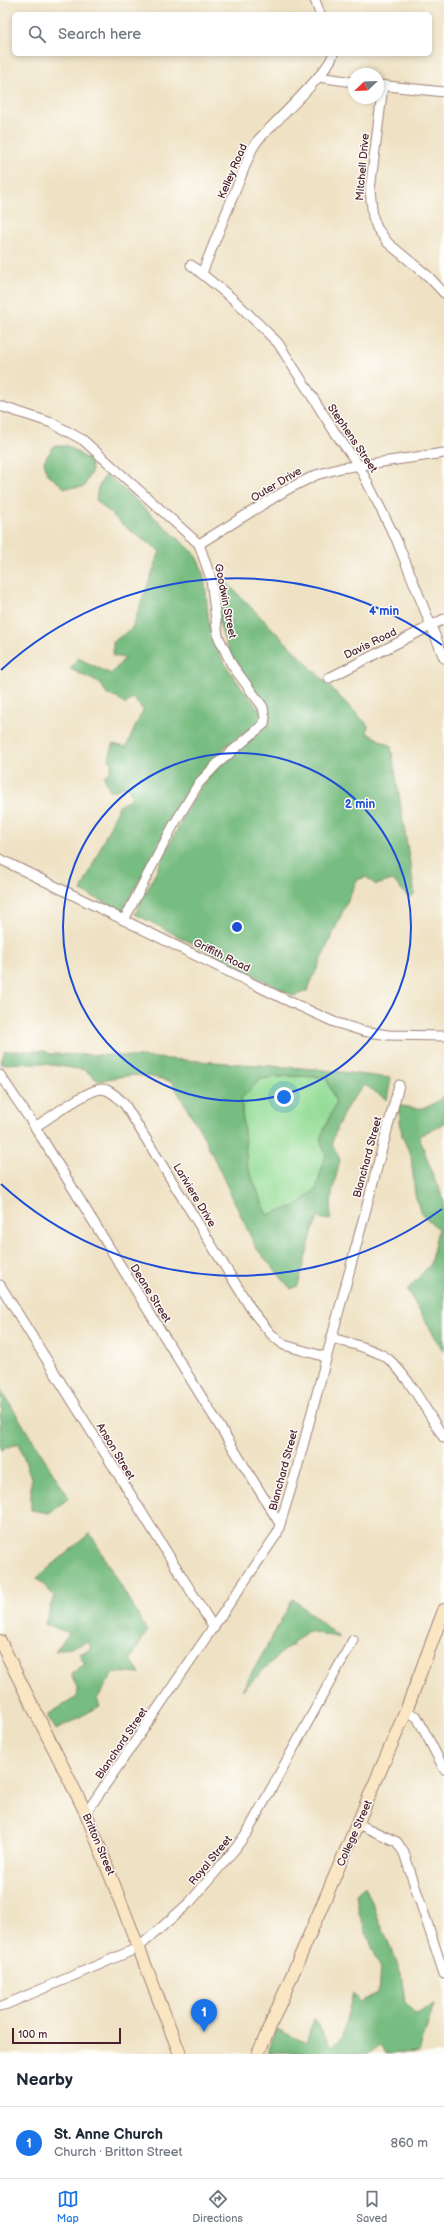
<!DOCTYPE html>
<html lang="en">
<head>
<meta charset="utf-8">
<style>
	:root { --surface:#fff; --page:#f6f6f7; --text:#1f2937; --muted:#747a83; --line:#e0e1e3; --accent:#1a73e8 }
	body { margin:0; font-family:"Balsamiq Sans",sans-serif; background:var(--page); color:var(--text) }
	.compass { position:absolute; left:348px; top:68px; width:36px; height:36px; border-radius:50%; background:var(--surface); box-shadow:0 2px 6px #0003; rotate:247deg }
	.scale { position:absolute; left:12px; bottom:10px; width:109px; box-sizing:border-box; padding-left:4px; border:2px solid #4a1f2b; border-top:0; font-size:11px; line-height:14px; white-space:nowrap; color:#4a1f2b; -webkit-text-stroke:3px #fdfcf7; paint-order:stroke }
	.you { position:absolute; left:284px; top:1097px; width:14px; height:14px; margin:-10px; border:3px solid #fff; border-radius:50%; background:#1a73e8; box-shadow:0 0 0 6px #1a73e833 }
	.badge { display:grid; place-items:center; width:26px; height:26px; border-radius:50%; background:var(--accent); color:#fff; font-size:13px; font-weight:700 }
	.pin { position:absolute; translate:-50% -33px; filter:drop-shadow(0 1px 2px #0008) }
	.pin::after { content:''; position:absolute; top:21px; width:14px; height:12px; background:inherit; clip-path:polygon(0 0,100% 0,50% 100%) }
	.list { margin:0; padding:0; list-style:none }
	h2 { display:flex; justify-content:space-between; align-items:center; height:52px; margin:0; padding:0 16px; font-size:17px }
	h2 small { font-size:13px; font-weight:400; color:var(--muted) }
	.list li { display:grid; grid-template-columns:26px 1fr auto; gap:12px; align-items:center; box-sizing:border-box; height:72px; padding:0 16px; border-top:1px solid var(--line) }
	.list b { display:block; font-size:15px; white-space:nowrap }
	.list p { margin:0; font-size:13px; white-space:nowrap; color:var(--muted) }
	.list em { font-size:13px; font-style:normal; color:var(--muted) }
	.icon { flex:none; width:22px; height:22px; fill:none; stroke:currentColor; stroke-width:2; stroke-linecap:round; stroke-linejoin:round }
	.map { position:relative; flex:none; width:444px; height:2054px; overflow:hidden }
	.search { position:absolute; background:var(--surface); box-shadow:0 2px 6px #0003; left:12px; right:12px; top:12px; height:44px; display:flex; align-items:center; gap:10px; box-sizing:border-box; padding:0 14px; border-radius:6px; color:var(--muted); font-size:15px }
	.sheet { height:124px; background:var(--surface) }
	nav { display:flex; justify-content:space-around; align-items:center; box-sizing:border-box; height:56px; border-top:1px solid var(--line); background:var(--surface); font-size:11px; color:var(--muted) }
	nav a { display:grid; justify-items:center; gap:2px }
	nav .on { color:var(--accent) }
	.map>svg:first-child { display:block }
	.green { fill:#94dd97; stroke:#6f7e61 }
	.forest { fill:#77bc80; stroke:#606e56; fill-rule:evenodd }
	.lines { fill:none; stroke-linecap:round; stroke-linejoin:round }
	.street-casing { stroke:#9c8078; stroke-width:11 }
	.secondary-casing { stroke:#9c8078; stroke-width:14 }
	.street { stroke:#fff; stroke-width:9 }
	.secondary { stroke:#fbe6c4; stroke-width:12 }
	.ring { fill:none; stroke:#1d4ed8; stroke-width:2 }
	.labels { text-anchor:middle; stroke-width:3; stroke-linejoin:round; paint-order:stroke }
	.street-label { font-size:11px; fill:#4a1f2b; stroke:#fdfcf7 }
	.centre { fill:#1d4ed8; stroke:#fdfcf7; stroke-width:2 }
	.ring-label { font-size:12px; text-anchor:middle; font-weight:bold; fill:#1d4ed8; stroke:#fdfcf7; stroke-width:3; stroke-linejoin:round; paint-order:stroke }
</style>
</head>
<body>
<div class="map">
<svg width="444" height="2054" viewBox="0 0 444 2054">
	<rect width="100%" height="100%" fill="#fdfcf7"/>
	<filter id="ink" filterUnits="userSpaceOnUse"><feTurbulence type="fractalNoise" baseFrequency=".025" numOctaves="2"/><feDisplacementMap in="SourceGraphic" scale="8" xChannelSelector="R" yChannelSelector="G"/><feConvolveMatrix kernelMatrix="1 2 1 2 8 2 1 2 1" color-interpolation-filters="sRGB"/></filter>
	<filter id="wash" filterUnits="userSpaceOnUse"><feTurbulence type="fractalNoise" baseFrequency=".012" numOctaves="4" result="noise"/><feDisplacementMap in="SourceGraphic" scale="16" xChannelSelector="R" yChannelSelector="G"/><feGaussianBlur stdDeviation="0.9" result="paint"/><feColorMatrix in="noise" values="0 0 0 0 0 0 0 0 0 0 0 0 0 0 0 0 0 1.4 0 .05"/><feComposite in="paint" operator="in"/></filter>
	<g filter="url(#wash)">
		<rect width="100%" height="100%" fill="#efe2c4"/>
		<!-- green -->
		<path class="green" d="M 289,1076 L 326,1077 L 336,1103 L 320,1139 L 326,1155 L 316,1189 L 298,1205 L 267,1215 L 247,1165 L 241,1098 L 261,1079 Z"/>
		<!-- forest -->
		<g class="forest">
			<path d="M 54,446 L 68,446 L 90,461 L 92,470 L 84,487 L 65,488 L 47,474 L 44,461 Z"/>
			<path d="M 106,474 L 192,551 C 212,576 203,611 213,639 C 223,667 244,690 262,713 L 261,722 L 226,746 L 185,795 L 123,911 L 81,891 L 119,806 L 132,798 L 127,786 L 110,792 L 104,776 L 110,772 L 112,763 L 109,759 L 113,744 L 126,747 L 143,710 L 133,698 L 125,705 L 117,697 L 107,695 L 101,684 L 70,669 L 78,658 L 111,674 L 125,658 L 113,656 L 113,642 L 132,628 L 160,551 L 124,526 L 96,500 L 98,488 Z"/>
			<path d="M 220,576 L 368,725 L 367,733 L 391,746 L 415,894 L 409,898 L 393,880 L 376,885 L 366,877 L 357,880 L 307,991 L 294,996 L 135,914 L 189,806 L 207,777 L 269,724 L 270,716 C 264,703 255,692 246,680 C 227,653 208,609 220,576 Z"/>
			<path d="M 5,1051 L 45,1051 L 50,1054 L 112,1055 L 316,1069 L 391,1078 L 387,1100 L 365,1085 C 347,1102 339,1120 332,1143 L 340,1160 L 332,1193 L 330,1220 L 318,1218 L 313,1230 L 298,1286 L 291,1289 L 256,1248 L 205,1139 L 172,1082 C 140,1072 129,1075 98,1081 L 85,1070 L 38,1063 L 0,1064 ZM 289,1076 L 326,1077 L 336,1103 L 320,1139 L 326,1155 L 316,1189 L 298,1205 L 267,1215 L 247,1165 L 241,1099 L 261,1079 Z"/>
			<path d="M 444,1095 L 444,1123 L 419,1136 L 435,1181 L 444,1200 L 444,1352 L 407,1290 L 430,1265 L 438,1229 L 420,1212 L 415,1194 L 411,1156 L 402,1136 L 398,1105 C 419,1110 428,1111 444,1095 Z"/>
			<path d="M 0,1388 L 69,1498 L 49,1513 L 31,1510 L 31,1479 L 19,1443 L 1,1450 L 0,1448 L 0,1413 L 2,1411 Z"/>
			<path d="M 90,1533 L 147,1631 L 131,1659 L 140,1674 L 114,1672 L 97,1699 L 100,1706 L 56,1730 L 47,1715 L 77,1697 L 78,1690 L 71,1674 L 85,1664 L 79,1654 L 91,1649 L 89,1642 L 55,1651 L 69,1633 L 45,1624 L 54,1596 L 37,1578 Z"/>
			<path d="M 293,1599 L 340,1638 L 308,1631 L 280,1654 L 242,1691 Z"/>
			<path d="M 365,1886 L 401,1973 L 405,2003 L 415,2013 L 434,2005 L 419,2052 L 386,2054 L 380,2046 L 367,2054 L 268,2052 L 277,2029 L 306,2043 L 314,2019 L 331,2047 L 342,2036 L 353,1993 L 359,2002 L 378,1993 L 380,1967 L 359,1914 L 356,1894 Z"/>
		</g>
	</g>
	<g filter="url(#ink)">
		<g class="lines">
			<defs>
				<g id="street">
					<path d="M 315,0 L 320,14"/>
					<path d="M 318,77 L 354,82"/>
					<path d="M 378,85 L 444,92"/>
					<path d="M 383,86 L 370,190 L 373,217 L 377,228 L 388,243 L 428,276 L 444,293"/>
					<path d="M 191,265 L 233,299 L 278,343 L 334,431 L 359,466 L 397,541 L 444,658"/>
					<path d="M 202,273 L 252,149 L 258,140 C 272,125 331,70 333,54"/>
					<path d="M 0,406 L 52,423 L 83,440 L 199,544 L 211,579 L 218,636 L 232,665 L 263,707 L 265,718 L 264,724 L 218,763 L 199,783 L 173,826 L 124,920"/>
					<path d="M 199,544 L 288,489 L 316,475 L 341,468 L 444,453"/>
					<path d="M 329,678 L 444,619"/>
					<path d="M 0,859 L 284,999 L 334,1022 L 363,1031 L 388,1035 L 444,1036"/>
					<path d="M 0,1075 L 35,1127 L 280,1524"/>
					<path d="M 35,1127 C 48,1119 88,1089 102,1089 C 112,1090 119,1099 125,1105 L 253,1312 L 271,1334 L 284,1345 L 326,1357"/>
					<path d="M 0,1285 L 214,1628"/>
					<path d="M 331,1338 C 349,1343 368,1347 384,1356 C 404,1368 430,1417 444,1438"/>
					<path d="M 406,1711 L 417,1717 L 444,1769"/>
					<path d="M 86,1813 L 277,1534 L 296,1472 L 399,1085"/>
					<path d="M 358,1824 L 397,1842 L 404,1853 L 444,1974"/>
					<path d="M 0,2007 L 138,1948 L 190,1902 L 235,1849 L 248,1831 L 353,1640"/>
				</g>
				<g id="secondary">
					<path d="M 0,1641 L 86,1813 L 180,2054"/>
					<path d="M 258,2054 L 406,1711 L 444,1610"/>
				</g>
			</defs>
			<!-- street casing -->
			<use href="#street" class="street-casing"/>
			<!-- secondary casing -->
			<use href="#secondary" class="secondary-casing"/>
			<!-- street -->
			<use href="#street" class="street"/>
			<!-- secondary -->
			<use href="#secondary" class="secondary"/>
		</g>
	</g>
	<!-- distance rings -->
	<g class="ring">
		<circle cx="237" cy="927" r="174"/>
		<path d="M442 1209A349 349 0 0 1 1 1184M1 670A349 349 0 0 1 442 645"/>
	</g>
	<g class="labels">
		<!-- street labels -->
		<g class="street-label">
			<text transform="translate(362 167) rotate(-85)" y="4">Mitchell Drive</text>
			<text transform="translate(232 171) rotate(-67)" y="4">Kelley Road</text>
			<text transform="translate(353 438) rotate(56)" y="4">Stephens Street</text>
			<text transform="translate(276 484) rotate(-31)" y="4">Outer Drive</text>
			<text transform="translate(226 601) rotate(79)" y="4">Goodwin Street</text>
			<text transform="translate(370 643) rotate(-26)" y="4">Davis Road</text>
			<text transform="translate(222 955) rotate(26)" y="4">Griffith Road</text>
			<text transform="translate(367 1157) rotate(-75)" y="4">Blanchard Street</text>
			<text transform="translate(195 1195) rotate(59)" y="4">Lariviere Drive</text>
			<text transform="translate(151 1293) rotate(58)" y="4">Deane Street</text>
			<text transform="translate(116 1451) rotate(59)" y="4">Anson Street</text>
			<text transform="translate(283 1470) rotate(-75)" y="4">Blanchard Street</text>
			<text transform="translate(121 1743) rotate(-56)" y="4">Blanchard Street</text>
			<text transform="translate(354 1833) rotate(-66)" y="4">College Street</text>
			<text transform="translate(99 1844) rotate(67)" y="4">Britton Street</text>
			<text transform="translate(210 1860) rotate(-50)" y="4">Royal Street</text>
		</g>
	</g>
	<circle cx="237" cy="927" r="6" class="centre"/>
	<g class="ring-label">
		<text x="384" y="615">4 min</text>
		<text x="360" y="808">2 min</text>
	</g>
</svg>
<svg class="compass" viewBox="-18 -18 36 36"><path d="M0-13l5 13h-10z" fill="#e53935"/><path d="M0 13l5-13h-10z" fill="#747a83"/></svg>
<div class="scale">100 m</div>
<div class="you"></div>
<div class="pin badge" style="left:204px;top:2032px">1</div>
<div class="search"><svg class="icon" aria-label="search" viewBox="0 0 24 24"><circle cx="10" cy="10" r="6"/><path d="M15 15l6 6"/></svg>Search here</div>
</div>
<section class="sheet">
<h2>Nearby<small></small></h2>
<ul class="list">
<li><span class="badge">1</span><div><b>St. Anne Church</b><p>Church · Britton Street</p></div><em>860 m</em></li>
</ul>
</section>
<nav>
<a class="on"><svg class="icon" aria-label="map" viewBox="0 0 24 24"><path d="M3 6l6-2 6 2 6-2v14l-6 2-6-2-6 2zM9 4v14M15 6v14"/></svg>Map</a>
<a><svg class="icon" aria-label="directions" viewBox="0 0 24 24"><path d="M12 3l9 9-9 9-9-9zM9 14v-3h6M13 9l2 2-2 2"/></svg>Directions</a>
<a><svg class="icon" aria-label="saved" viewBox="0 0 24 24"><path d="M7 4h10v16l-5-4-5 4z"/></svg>Saved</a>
</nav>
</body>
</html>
